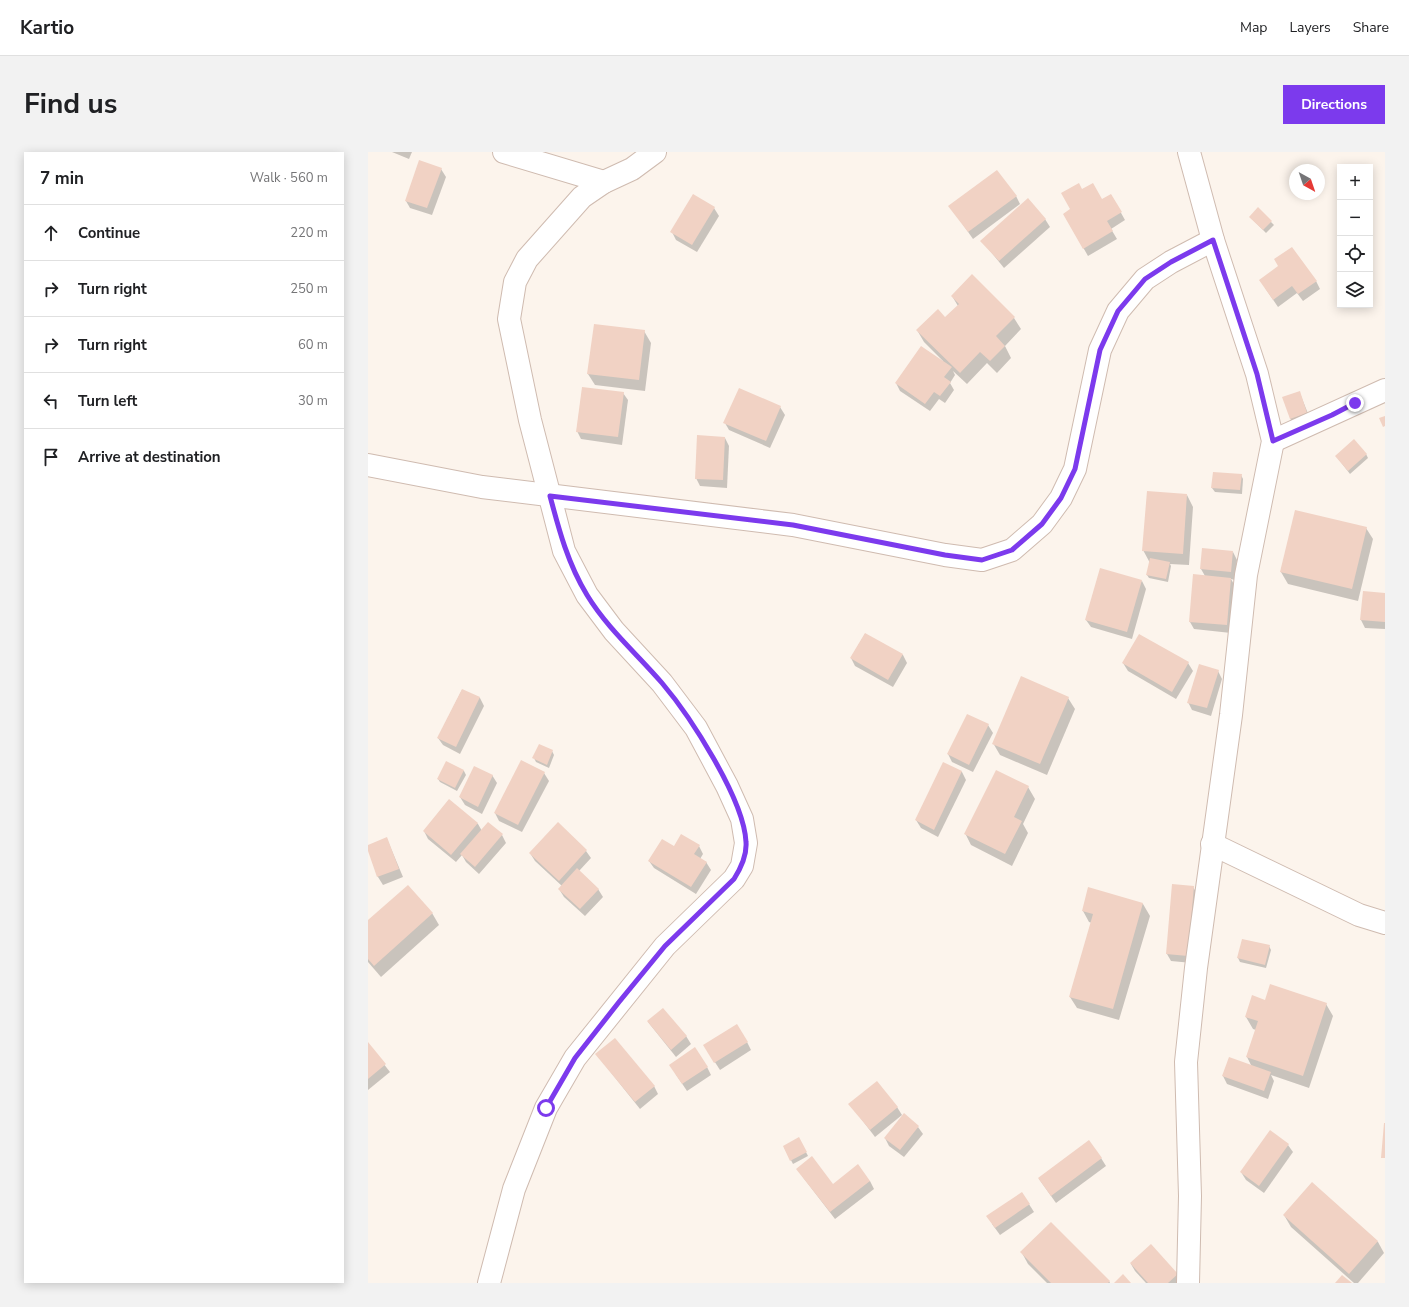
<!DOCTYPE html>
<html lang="en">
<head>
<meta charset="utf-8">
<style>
	:root { --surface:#fff; --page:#f2f2f2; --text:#202124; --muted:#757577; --line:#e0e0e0; --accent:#7c3aed }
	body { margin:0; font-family:"Nunito Sans",sans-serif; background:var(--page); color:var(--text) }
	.controls { position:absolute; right:12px; top:12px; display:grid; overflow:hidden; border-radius:0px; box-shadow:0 2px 10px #0003 }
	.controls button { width:36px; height:36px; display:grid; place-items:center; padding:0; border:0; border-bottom:1px solid var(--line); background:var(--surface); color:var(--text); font:20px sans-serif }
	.compass { position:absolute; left:921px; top:12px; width:36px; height:36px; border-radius:50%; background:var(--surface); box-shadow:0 2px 10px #0003; rotate:140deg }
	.stop { position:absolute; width:12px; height:12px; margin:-9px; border:3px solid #7c3aed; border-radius:50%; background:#fff }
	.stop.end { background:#7c3aed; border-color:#fff; box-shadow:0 1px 4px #0008 }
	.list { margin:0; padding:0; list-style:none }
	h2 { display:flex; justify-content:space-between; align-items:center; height:52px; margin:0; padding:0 16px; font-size:17px }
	h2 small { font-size:13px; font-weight:400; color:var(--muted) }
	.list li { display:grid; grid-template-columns:26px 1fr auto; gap:12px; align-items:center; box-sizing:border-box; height:56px; padding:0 16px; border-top:1px solid var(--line) }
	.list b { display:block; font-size:15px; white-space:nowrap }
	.list em { font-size:13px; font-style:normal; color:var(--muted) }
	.icon { flex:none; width:22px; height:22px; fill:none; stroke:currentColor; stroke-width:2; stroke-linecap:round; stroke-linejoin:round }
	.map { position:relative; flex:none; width:1017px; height:1131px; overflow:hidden; border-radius:0px }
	header { display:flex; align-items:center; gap:24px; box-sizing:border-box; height:56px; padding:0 20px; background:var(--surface); border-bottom:1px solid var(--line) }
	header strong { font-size:19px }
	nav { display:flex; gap:22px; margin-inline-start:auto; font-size:14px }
	.intro { display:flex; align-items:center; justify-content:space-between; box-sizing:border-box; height:96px; padding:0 24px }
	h1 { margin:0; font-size:28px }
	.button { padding:10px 18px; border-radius:0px; background:var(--accent); color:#fff; font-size:14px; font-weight:700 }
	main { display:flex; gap:24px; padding:0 24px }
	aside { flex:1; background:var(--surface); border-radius:0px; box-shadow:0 2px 10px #0003 }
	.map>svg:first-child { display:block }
	.shadow { fill:#0003 }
	.building { fill:#f1d2c4 }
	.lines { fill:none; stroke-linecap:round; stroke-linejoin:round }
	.minor-casing { stroke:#cfbbb0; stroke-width:24 }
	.tertiary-casing { stroke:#cfbbb0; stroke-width:24 }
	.minor { stroke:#fff; stroke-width:22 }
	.tertiary { stroke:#fff; stroke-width:22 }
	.route { stroke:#7c3aed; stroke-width:5 }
</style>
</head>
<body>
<header>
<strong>Kartio</strong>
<nav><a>Map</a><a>Layers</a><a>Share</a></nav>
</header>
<div class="intro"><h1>Find us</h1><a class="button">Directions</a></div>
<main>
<aside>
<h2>7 min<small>Walk · 560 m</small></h2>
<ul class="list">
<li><svg class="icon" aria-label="ahead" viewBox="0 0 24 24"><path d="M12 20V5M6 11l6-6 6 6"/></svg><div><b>Continue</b></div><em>220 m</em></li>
<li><svg class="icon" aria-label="right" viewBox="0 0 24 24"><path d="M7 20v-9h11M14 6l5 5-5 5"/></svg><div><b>Turn right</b></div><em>250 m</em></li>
<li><svg class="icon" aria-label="right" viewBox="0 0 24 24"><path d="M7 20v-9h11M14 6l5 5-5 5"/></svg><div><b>Turn right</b></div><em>60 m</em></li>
<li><svg class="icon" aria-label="left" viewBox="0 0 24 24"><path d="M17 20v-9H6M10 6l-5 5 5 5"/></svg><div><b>Turn left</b></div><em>30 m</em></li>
<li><svg class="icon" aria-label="arrive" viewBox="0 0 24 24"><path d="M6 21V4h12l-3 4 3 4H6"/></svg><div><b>Arrive at destination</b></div></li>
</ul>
</aside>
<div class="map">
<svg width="1017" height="1131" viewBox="0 0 1017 1131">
	<rect width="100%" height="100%" fill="#fcf4ec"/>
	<!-- shadow -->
	<g class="shadow">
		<path d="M 24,0 L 44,0 L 41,7 Z"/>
		<path d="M 73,17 L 78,25 L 64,63 L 42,56 L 38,49 Z"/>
		<path d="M 714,39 L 734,48 L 743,43 L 757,68 L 743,77 L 749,87 L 720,104 L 696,62 L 704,58 Z"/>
		<path d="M 648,44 L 652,52 L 605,87 L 582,54 Z"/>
		<path d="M 346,56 L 351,64 L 329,100 L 308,88 L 304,80 Z"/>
		<path d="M 890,57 L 906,73 L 898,81 L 882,65 Z"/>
		<path d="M 677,67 L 682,75 L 636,116 L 614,89 Z"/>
		<path d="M 604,124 L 646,166 L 653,177 L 637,194 L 643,206 L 629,221 L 619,211 L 599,232 L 585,219 L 587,223 L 582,231 L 586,238 L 577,251 L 571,247 L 562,259 L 532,239 L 528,231 L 575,209 L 556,190 L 549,178 L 577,166 L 590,154 L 584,144 Z"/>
		<path d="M 948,129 L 952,137 L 935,149 L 929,141 L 910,155 L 897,136 Z"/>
		<path d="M 276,179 L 283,191 L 277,239 L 227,233 L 220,222 Z"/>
		<path d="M 255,241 L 260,248 L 254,293 L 213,287 L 209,279 Z"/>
		<path d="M 933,244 L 941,264 L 924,270 L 922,266 Z"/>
		<path d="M 412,255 L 417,263 L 402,296 L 361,278 L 357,271 Z"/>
		<path d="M 357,286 L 361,294 L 359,336 L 332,334 L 328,326 Z"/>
		<path d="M 998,302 L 1000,306 L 982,322 L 968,304 Z"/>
		<path d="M 873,323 L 875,327 L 874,342 L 847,340 L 844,336 Z"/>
		<path d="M 819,343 L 825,355 L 821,413 L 802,412 L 803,414 L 800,430 L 781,426 L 779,423 L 782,411 L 775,398 Z"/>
		<path d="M 998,376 L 1005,387 L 990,449 L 920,432 L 913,420 Z"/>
		<path d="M 865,400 L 869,408 L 867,428 L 863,427 L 867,434 L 863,481 L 826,477 L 822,470 L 837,424 L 833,417 Z"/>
		<path d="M 774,429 L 778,437 L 764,487 L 723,475 L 718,468 Z"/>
		<path d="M 1017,442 L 1017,477 L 997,476 L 993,468 Z"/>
		<path d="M 497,482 L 535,503 L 539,511 L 525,535 L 487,514 L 483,506 Z"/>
		<path d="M 755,511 L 820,511 L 825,519 L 808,547 L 760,519 Z"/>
		<path d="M 850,519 L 854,527 L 843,564 L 824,558 L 820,550 Z"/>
		<path d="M 94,538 L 112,546 L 116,554 L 92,602 L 75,593 L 70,586 Z"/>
		<path d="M 700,546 L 707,557 L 679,623 L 632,603 L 625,591 Z"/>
		<path d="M 620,573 L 625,581 L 605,620 L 584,610 L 580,602 Z"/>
		<path d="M 184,599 L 186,603 L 181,616 L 168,610 L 166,606 Z"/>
		<path d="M 78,611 L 96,619 L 98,623 L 89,639 L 72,630 L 70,627 Z"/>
		<path d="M 576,612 L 594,620 L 598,628 L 570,685 L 553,676 L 548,668 Z"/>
		<path d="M 176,621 L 181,629 L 154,680 L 131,669 L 127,661 Z"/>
		<path d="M 124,623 L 129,631 L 114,662 L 97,653 L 92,645 Z"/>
		<path d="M 660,635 L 667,647 L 655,672 L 660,681 L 644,714 L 603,693 L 597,681 Z"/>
		<path d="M 81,648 L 110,672 L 114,679 L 134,683 L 138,691 L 111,722 L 98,710 L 94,703 L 88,710 L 60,687 L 56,679 Z"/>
		<path d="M 190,672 L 218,699 L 223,706 L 211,719 L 230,737 L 235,745 L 217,764 L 196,745 L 191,737 L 194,734 L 167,709 L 162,701 Z"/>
		<path d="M 19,687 L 35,725 L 15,733 L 10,725 L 0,694 Z"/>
		<path d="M 331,694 L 335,702 L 332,707 L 338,710 L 343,718 L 328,742 L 286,716 L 281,709 L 306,695 Z"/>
		<path d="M 825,735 L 830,743 L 824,811 L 803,809 L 799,802 Z"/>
		<path d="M 721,737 L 775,752 L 782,764 L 751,868 L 709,856 L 702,845 L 724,771 L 721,770 L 715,759 Z"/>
		<path d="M 64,761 L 71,773 L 13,825 L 0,810 L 0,770 Z"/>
		<path d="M 901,794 L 903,798 L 898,816 L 872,810 L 870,806 Z"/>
		<path d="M 898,849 L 958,852 L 965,864 L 941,936 L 903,923 L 906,929 L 900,947 L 859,932 L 855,924 L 884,915 L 879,905 L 888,878 L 885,877 L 878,865 Z"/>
		<path d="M 280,870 L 318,884 L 323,892 L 308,905 Z"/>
		<path d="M 379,890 L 383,898 L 352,918 L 341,901 Z"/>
		<path d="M 0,892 L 22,920 L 0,938 Z"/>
		<path d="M 229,903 L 286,934 L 290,942 L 272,957 Z"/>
		<path d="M 339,915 L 343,923 L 319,939 L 307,921 Z"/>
		<path d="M 482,952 L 529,955 L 534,963 L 507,985 Z"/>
		<path d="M 550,975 L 555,982 L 536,1005 L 521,994 L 517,986 Z"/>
		<path d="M 431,987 L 440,1004 L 425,1012 L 416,995 Z"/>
		<path d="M 920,993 L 925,1000 L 896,1041 L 878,1028 L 873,1020 Z"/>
		<path d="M 733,1006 L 738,1014 L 688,1051 L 671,1027 Z"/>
		<path d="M 434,1024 L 465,1033 L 502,1029 L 506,1037 L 467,1067 Z"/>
		<path d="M 944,1031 L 1010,1090 L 1016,1101 L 990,1131 L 986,1131 L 923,1075 L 916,1063 Z"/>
		<path d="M 654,1041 L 666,1060 L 632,1083 L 624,1072 Z"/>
		<path d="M 783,1094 L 809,1123 L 813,1131 L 778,1131 L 767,1119 L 763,1112 Z"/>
		<path d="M 654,1101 L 741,1129 L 742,1131 L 679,1131 L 660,1112 Z"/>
	</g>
	<!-- building -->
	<g class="building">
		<path d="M 51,8 L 74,16 L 59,56 L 37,49 Z"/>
		<path d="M 629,18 L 649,44 L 600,80 L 580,54 Z"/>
		<path d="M 711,31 L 714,37 L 725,31 L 734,47 L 743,42 L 754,60 L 739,69 L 745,79 L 715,97 L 695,62 L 702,57 L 693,41 Z"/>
		<path d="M 325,42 L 347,55 L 324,93 L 302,80 Z"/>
		<path d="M 660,46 L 678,67 L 631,109 L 612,89 Z"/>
		<path d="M 890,55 L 904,69 L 895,78 L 881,65 Z"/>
		<path d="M 924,95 L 949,129 L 930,142 L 924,134 L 905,148 L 891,128 L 910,114 L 906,107 Z"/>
		<path d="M 604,122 L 647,165 L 628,184 L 637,194 L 622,209 L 612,200 L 592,221 L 548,178 L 570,157 L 577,165 L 591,152 L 583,144 Z"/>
		<path d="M 226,172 L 277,178 L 271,228 L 219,222 Z"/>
		<path d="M 553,194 L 584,215 L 576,225 L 583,230 L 572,244 L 566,240 L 557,252 L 527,231 Z"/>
		<path d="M 214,235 L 256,240 L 250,285 L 208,280 Z"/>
		<path d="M 371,236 L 413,254 L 398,289 L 355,271 Z"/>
		<path d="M 932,239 L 939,261 L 922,267 L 914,245 Z"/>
		<path d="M 1017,264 L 1017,274 L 1015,275 L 1011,266 Z"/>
		<path d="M 329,283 L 357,285 L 355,328 L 327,327 Z"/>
		<path d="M 986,287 L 999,302 L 980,319 L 967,304 Z"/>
		<path d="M 845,320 L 874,322 L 872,338 L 843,336 Z"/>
		<path d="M 779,339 L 819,342 L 815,402 L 774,399 Z"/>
		<path d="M 927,358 L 999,375 L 984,437 L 912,420 Z"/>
		<path d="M 834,396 L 865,399 L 863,420 L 832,417 Z"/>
		<path d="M 782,406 L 802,410 L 798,427 L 778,423 Z"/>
		<path d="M 732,416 L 774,428 L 759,480 L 717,468 Z"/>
		<path d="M 825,422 L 863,426 L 859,473 L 821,470 Z"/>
		<path d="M 995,439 L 1017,441 L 1017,470 L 992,468 Z"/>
		<path d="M 497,481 L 535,502 L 520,528 L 482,506 Z"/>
		<path d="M 771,482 L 821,510 L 804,540 L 754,511 Z"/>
		<path d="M 831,512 L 851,518 L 839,556 L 819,551 Z"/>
		<path d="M 653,524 L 701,545 L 672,612 L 624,592 Z"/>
		<path d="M 94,537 L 112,545 L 88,595 L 69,586 Z"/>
		<path d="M 599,562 L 621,572 L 601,613 L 579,602 Z"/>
		<path d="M 171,592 L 185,598 L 179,613 L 164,606 Z"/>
		<path d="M 153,608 L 177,620 L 150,673 L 126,661 Z"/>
		<path d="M 78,609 L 96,618 L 87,636 L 69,627 Z"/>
		<path d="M 575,610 L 594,619 L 566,678 L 547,668 Z"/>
		<path d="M 106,614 L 125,623 L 110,655 L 91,645 Z"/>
		<path d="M 628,618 L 661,634 L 646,665 L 654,669 L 637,702 L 596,682 Z"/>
		<path d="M 81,647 L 110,671 L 83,703 L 55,679 Z"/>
		<path d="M 120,670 L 135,682 L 107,715 L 92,702 Z"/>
		<path d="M 190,670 L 219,698 L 191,729 L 161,701 Z"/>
		<path d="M 313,682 L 332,693 L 326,702 L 339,710 L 323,735 L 280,709 L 294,687 L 306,694 Z"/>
		<path d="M 19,685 L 31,717 L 9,725 L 0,699 L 0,693 Z"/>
		<path d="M 209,716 L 231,737 L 212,757 L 190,737 Z"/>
		<path d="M 804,732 L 826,734 L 820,804 L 798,802 Z"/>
		<path d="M 40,733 L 65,761 L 6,814 L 0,807 L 0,768 Z"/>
		<path d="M 720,735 L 775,751 L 745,857 L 701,845 L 725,762 L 714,759 Z"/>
		<path d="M 874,787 L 902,793 L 897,813 L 869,806 Z"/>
		<path d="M 902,832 L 959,851 L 935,924 L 878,905 L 890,869 L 877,865 L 884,843 L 897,848 Z"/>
		<path d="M 295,856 L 319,884 L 303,898 L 279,869 Z"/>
		<path d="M 369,872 L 380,890 L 346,911 L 335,893 Z"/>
		<path d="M 247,886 L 287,934 L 267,950 L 227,902 Z"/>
		<path d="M 0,890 L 18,912 L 0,927 Z"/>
		<path d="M 327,895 L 340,915 L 314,932 L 301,913 Z"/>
		<path d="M 861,905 L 903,920 L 896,939 L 854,924 Z"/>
		<path d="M 509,929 L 530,955 L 502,978 L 480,952 Z"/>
		<path d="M 536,961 L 551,974 L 532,998 L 516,986 Z"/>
		<path d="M 1016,971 L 1017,971 L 1017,1006 L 1013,1006 Z"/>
		<path d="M 902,978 L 921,992 L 891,1034 L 872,1020 Z"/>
		<path d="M 431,985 L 439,1000 L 422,1009 L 415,994 Z"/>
		<path d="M 721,988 L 734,1006 L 683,1044 L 670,1026 Z"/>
		<path d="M 444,1004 L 465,1032 L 490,1012 L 502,1029 L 462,1060 L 428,1017 Z"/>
		<path d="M 944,1030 L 1010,1089 L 981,1122 L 915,1063 Z"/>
		<path d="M 654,1040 L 662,1052 L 627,1076 L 618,1064 Z"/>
		<path d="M 683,1070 L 742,1129 L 740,1131 L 683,1131 L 652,1100 Z"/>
		<path d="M 783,1092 L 810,1122 L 800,1131 L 780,1131 L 762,1111 Z"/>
		<path d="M 755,1122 L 763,1131 L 746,1131 Z"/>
		<path d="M 974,1123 L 984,1131 L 967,1131 Z"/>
	</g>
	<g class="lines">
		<defs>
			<g id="minor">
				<path d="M 136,0 L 236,30"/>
				<path d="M 905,289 L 1017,238"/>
				<path d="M 0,313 L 114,335 L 425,373 L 577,403 L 614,408 L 644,398 L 674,372 L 693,346 L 707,317 L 732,198 L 750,159 L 777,127 L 803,110 L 845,88"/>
				<path d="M 844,692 L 991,763 L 1017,771"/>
				<path d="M 121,1131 L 146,1037 L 178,956 L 207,906 L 297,794 L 366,727 L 374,714 L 378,691 L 374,667 L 359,634 L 328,576 L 294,531 L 246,479 L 219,443 L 196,399 L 162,268 L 141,167 L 147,130 L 159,107 L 214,45 L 236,30 L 264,17 L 287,0"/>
			</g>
			<path id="tertiary" d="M 820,1131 L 822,1044 L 818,910 L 828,816 L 863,563 L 878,423 L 905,289 L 889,222 L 845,88 L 821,0"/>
		</defs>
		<!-- minor casing -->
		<use href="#minor" class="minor-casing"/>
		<!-- tertiary casing -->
		<use href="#tertiary" class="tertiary-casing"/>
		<!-- minor -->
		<use href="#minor" class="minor"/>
		<!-- tertiary -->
		<use href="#tertiary" class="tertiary"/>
	</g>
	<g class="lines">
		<!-- route -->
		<path class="route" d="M 178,956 L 207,906 L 251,850 L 297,794 L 366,727 C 373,716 379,703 378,690 C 376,647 322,564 294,531 C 269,502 239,476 219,443 C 200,412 191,378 182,344 L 425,373 L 577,403 L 614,408 L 644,398 L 674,372 L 693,346 L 707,317 L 732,198 L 750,159 L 777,127 L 803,110 L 845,88 L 889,222 L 905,289 L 964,263 L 987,251"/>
	</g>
</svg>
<div class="controls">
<button>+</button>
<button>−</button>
<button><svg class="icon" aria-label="locate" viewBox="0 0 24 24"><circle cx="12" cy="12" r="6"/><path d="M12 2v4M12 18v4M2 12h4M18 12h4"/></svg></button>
<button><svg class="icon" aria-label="layers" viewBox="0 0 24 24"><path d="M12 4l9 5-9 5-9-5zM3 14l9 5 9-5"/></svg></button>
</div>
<svg class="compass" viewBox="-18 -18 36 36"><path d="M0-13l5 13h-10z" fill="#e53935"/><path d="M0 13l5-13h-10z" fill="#757577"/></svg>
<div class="stop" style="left:178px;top:956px"></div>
<div class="stop end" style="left:987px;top:251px"></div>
</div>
</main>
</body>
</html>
